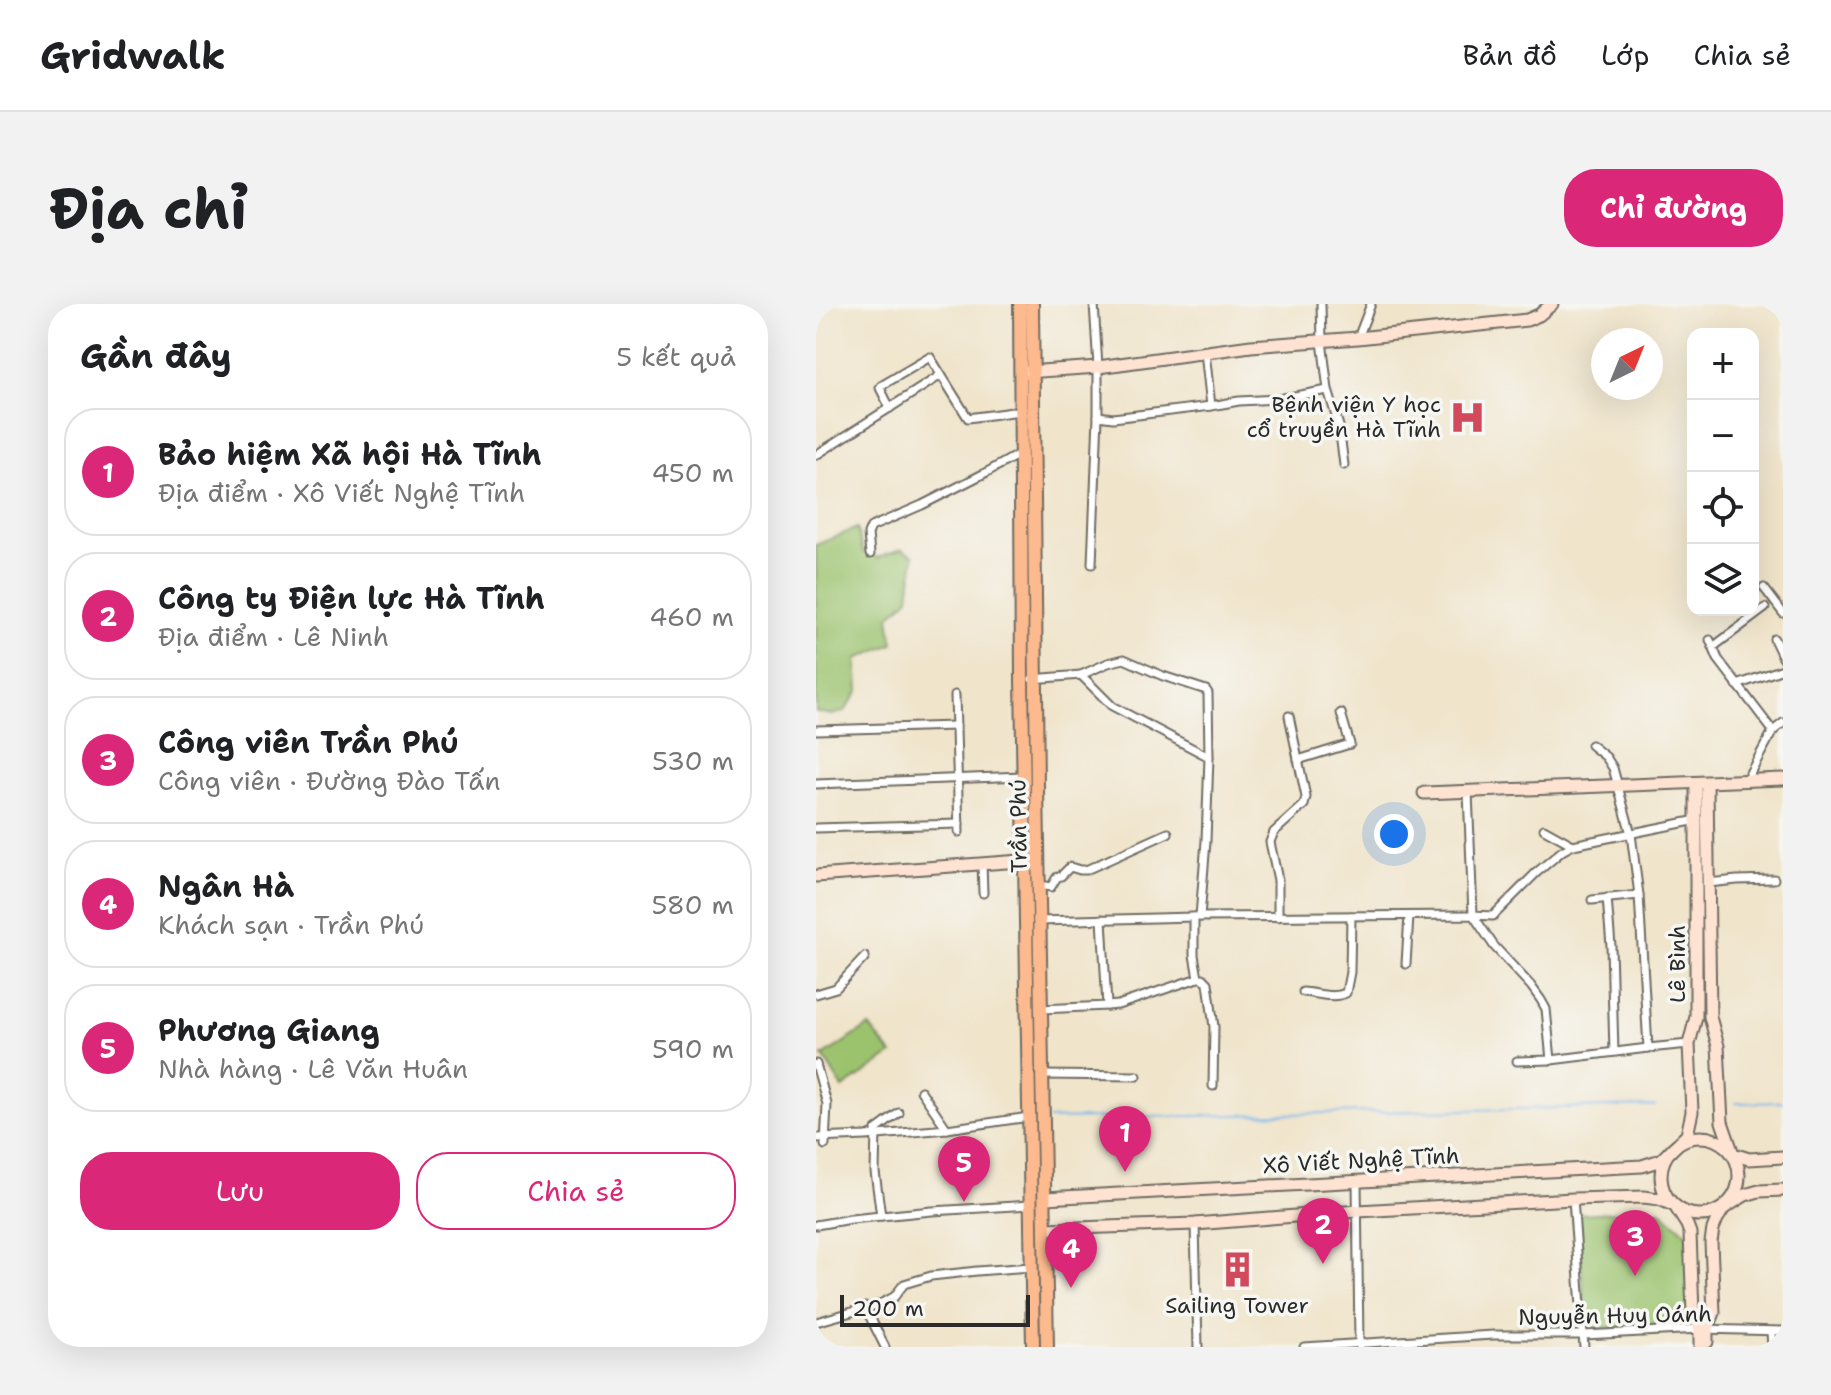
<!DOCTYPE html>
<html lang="vi">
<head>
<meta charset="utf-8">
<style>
	:root { --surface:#fff; --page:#f2f2f2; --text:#202124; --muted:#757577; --line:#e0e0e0; --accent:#db2777 }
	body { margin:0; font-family:"Shantell Sans",sans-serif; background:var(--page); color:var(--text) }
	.controls { position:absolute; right:24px; top:24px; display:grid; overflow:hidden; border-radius:16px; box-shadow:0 8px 32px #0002 }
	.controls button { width:72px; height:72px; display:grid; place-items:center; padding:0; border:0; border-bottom:2px solid var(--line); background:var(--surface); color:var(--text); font:40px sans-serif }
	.compass { position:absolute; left:775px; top:24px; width:72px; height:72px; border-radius:50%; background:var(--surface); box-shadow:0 8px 32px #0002; rotate:43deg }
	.scale { position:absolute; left:24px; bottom:20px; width:190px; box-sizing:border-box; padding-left:8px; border:4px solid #2b2b2b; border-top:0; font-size:22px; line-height:28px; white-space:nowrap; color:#2b2b2b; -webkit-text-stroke:6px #f6f6f2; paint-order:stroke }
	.you { position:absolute; left:578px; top:530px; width:28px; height:28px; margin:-20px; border:6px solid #fff; border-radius:50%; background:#1a73e8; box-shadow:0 0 0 12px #1a73e833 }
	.badge { display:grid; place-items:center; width:52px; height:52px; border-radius:50%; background:var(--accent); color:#fff; font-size:26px; font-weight:700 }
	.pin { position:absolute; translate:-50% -66px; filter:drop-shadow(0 2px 4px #0008) }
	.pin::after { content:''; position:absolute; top:42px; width:28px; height:24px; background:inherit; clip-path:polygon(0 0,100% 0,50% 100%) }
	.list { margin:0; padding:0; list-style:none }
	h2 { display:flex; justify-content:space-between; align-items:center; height:104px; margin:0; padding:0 32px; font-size:34px }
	h2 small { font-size:26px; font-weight:400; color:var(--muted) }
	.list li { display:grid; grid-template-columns:52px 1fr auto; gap:24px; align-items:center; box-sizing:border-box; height:128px; margin:0 16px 16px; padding:0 16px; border:2px solid var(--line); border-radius:32px }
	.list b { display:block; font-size:30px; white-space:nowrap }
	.list p { margin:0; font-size:26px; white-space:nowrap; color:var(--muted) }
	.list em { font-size:26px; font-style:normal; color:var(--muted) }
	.actions { display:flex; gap:16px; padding:24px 32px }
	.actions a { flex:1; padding:18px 0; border:2px solid var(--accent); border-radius:32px; text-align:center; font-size:28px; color:var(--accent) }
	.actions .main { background:var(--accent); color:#fff }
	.icon { flex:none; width:44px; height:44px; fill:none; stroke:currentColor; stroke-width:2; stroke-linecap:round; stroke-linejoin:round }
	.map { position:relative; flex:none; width:967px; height:1043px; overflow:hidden; border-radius:32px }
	header { display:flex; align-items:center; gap:48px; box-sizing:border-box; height:112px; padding:0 40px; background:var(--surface); border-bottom:2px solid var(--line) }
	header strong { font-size:38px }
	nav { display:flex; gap:44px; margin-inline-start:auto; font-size:28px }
	.intro { display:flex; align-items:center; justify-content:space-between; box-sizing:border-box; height:192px; padding:0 48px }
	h1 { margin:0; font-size:56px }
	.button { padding:20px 36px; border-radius:32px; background:var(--accent); color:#fff; font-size:28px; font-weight:700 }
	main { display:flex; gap:48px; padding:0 48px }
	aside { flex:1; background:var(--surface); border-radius:32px; box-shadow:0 8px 32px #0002 }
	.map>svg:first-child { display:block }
	.green { fill:#9bc26d; stroke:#63764c; stroke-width:2 }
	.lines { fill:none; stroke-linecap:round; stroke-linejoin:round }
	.stream { stroke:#77b6ea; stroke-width:2 }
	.street-casing { stroke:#706c63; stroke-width:11 }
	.secondary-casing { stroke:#706c63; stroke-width:15 }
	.primary-casing { stroke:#706c63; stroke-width:16 }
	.street { stroke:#fff; stroke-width:7 }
	.secondary { stroke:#fee3d2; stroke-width:11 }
	.primary { stroke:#fcba8e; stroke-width:12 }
	.labels { text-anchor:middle; stroke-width:7; stroke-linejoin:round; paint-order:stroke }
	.poi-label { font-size:22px; fill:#2b2b2b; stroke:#f6f6f2; text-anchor:end }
	.street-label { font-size:22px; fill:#2b2b2b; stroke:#f6f6f2 }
</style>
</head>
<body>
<header>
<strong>Gridwalk</strong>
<nav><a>Bản đồ</a><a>Lớp</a><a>Chia sẻ</a></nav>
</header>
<div class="intro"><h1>Địa chỉ</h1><a class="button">Chỉ đường</a></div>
<main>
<aside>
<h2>Gần đây<small>5 kết quả</small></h2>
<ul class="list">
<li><span class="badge">1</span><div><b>Bảo hiệm Xã hội Hà Tĩnh</b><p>Địa điểm · Xô Viết Nghệ Tĩnh</p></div><em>450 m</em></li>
<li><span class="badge">2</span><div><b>Công ty Điện lực Hà Tĩnh</b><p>Địa điểm · Lê Ninh</p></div><em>460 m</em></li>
<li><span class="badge">3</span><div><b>Công viên Trần Phú</b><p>Công viên · Đường Đào Tấn</p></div><em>530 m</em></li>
<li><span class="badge">4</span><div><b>Ngân Hà</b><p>Khách sạn · Trần Phú</p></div><em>580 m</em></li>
<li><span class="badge">5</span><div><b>Phương Giang</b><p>Nhà hàng · Lê Văn Huân</p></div><em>590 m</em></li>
</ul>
<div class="actions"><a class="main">Lưu</a><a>Chia sẻ</a></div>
</aside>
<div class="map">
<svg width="967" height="1043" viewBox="0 0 967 1043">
	<rect width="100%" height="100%" fill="#f6f6f2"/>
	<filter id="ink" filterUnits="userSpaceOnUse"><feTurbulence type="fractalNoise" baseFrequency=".0125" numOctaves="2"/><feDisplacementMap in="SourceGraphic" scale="16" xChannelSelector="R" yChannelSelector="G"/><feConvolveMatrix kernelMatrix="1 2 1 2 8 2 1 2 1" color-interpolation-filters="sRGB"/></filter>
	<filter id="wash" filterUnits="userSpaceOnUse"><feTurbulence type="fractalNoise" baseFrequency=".006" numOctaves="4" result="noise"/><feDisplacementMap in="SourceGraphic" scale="32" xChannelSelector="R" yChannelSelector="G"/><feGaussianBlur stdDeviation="1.8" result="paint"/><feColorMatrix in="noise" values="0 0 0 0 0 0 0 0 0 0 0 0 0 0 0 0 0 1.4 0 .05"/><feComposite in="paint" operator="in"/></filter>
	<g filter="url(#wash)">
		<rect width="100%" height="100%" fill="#f0e4ca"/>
		<!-- green -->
		<g class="green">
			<path d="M 41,224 L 47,248 L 62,254 L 70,250 L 86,245 L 98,251 L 93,294 L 73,313 L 77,340 L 41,355 L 43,386 L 29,407 L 16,411 L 0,408 L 0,241 Z"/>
			<path d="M 53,722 L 76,750 L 27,784 L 7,752 Z"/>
			<path d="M 844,906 L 871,930 L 874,1015 L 869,1022 L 776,1025 L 770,1020 L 761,910 Z"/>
		</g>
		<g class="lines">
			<!-- stream -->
			<g class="stream">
				<path d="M 920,799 L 967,798"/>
				<path d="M 233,815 L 839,802"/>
			</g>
		</g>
	</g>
	<g filter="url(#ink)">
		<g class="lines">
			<defs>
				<g id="street">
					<path d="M 505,0 L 506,37 L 512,86 L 523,122 L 528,161"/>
					<path d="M 542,34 L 555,0"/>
					<path d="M 389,48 L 395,102"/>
					<path d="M 74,104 L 64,84 L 65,82 L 114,53 L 152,114 L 204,107"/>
					<path d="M 282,112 L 297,114 L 395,102 L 423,97 L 462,95 L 512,86"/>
					<path d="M 0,151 L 125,71"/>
					<path d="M 54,250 L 52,230 L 55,223 L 106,201 L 171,168 L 205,149"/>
					<path d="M 276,260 L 282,112 L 282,63 L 278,0"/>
					<path d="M 948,284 L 967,309"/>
					<path d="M 958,335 L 967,354"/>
					<path d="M 894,336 L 902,355 L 957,427"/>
					<path d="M 897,343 L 949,304"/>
					<path d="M 265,371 L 292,359 L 308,355 L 347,372 L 390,386 L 392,389 L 393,453"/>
					<path d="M 216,375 L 265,371 L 296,402 L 393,453 L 390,537 L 384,613"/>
					<path d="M 921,381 L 967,365"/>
					<path d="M 139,391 L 143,528"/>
					<path d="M 0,426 L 140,422"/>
					<path d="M 775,441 L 790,453 L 797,464 L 815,530 L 823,591 L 832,744 L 873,740"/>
					<path d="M 482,456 L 534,440 L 525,409"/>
					<path d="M 934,469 L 957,427 L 967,419"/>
					<path d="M 0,480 L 208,472"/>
					<path d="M 652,488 L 657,611 L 677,612 L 720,569 L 746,547 L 757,541 L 881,516"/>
					<path d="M 0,524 L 143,520"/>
					<path d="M 728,525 L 757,541"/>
					<path d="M 166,559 L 167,589"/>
					<path d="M 892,579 L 921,576 L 958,575"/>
					<path d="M 223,581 L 235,583 L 241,573 L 245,572 L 254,563 L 264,566 L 270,566 L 352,529"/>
					<path d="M 791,594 L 795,642 L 798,748"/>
					<path d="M 776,596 L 823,591"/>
					<path d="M 378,613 L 378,651 L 382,674"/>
					<path d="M 462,613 L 462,576 L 454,538 L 458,528 L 488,501 L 490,493 L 473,412"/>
					<path d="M 221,617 L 378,613 L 657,611 L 678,642 L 715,682 L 725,696 L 730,705 L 735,756"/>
					<path d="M 590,660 L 593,612"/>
					<path d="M 487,688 C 501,689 517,695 530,689 L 534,668 L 535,612"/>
					<path d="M 0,690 L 20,684 L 49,653"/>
					<path d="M 291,702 L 302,701 L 382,674 L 387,674 L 392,679 L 398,723 L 397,782"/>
					<path d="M 225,705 L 291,702 L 286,615"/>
					<path d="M 701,757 L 735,756 L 832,744"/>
					<path d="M 0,760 L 11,800 L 9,841"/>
					<path d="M 226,771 L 321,772"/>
					<path d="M 105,787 L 131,825"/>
					<path d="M 0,834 L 50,832 L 131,825 L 213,813"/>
					<path d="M 541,876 L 543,1041"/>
					<path d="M 757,895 L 768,1043"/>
					<path d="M 65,912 L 59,868 L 60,826 L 83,809"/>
					<path d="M 379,920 L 382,1043"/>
					<path d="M 0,921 L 35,915 L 116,907 L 214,901"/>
					<path d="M 49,1003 L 69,1043"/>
					<path d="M 0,1018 L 64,1000 L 78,993 L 88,980 L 115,972 L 161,967 L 215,963"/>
					<path d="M 955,1028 L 956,1043"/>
					<path d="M 488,1043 L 677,1031 L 768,1031 L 884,1025 L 967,1027"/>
				</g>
				<g id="secondary">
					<path d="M 210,68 L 282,63 L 435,42 L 542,34 L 711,16 L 723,11 L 736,0"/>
					<path d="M 891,479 L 894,713 L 902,742 L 906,818 L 917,850 L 933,855 L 967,853"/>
					<path d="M 608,489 L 967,475"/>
					<path d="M 0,572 L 218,556"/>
					<circle cx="884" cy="872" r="39"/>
					<path d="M 229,894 L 826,862 L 845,856 L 871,831 L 876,808 L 873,740 L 880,713 L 880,479"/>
					<path d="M 230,925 L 379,920 L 542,907 L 757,895 L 828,893 L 843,895 L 859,902 L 871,921 L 874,929 L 877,1009 L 884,1025 L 884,1043"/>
					<path d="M 891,1038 L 891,1026 L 898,1009 L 895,938 L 897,925 L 901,915 L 908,904 L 929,891 L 943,887 L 967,886"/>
				</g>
				<g id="primary">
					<path d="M 204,0 L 206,376 L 217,1043"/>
					<path d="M 216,0 L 221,484 L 231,1043"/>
				</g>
			</defs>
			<!-- street casing -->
			<use href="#street" class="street-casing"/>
			<!-- secondary casing -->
			<use href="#secondary" class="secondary-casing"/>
			<!-- primary casing -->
			<use href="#primary" class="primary-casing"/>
			<!-- street -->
			<use href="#street" class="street"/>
			<!-- secondary -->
			<use href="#secondary" class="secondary"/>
			<!-- primary -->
			<use href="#primary" class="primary"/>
		</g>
	</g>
	<!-- icons -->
	<defs>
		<symbol id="hospital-bare" viewBox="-9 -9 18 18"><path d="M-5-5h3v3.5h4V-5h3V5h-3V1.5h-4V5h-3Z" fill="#d1495b" stroke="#f6f6f2" stroke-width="2.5" paint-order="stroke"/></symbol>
		<symbol id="building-bare" viewBox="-9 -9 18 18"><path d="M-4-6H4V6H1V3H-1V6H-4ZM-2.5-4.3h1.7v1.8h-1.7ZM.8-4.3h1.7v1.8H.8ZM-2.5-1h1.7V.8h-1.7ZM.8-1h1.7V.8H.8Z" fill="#d1495b" stroke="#f6f6f2" stroke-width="2.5" paint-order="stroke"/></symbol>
	</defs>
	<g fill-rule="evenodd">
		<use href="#hospital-bare" x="626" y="88" width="51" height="51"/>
		<use href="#building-bare" x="396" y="940" width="51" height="51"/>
	</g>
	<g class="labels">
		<!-- poi labels -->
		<g class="poi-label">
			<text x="625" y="108">Bệnh viện Y học<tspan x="625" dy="25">cổ truyền Hà Tĩnh</tspan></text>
			<text x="421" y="1009" text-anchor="middle">Sailing Tower</text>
		</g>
		<!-- street labels -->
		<g class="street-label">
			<text transform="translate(202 522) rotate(-91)" y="8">Trần Phú</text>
			<text transform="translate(861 660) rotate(-90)" y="8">Lê Bình</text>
			<text transform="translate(545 856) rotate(-3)" y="8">Xô Viết Nghệ Tĩnh</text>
			<text transform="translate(799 1011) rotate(-1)" y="8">Nguyễn Huy Oánh</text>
		</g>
	</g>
</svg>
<div class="controls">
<button>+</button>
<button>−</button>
<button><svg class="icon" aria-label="locate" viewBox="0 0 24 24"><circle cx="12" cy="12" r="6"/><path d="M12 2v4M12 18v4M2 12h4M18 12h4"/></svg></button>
<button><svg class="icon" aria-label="layers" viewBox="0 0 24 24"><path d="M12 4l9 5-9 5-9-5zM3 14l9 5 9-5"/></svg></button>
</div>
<svg class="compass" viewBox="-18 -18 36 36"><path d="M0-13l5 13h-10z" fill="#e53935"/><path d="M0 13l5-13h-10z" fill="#757577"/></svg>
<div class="scale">200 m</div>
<div class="you"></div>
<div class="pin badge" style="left:309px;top:868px">1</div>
<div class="pin badge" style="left:507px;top:960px">2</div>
<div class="pin badge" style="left:819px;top:972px">3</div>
<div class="pin badge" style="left:255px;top:984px">4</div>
<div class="pin badge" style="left:148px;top:898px">5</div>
</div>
</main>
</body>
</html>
